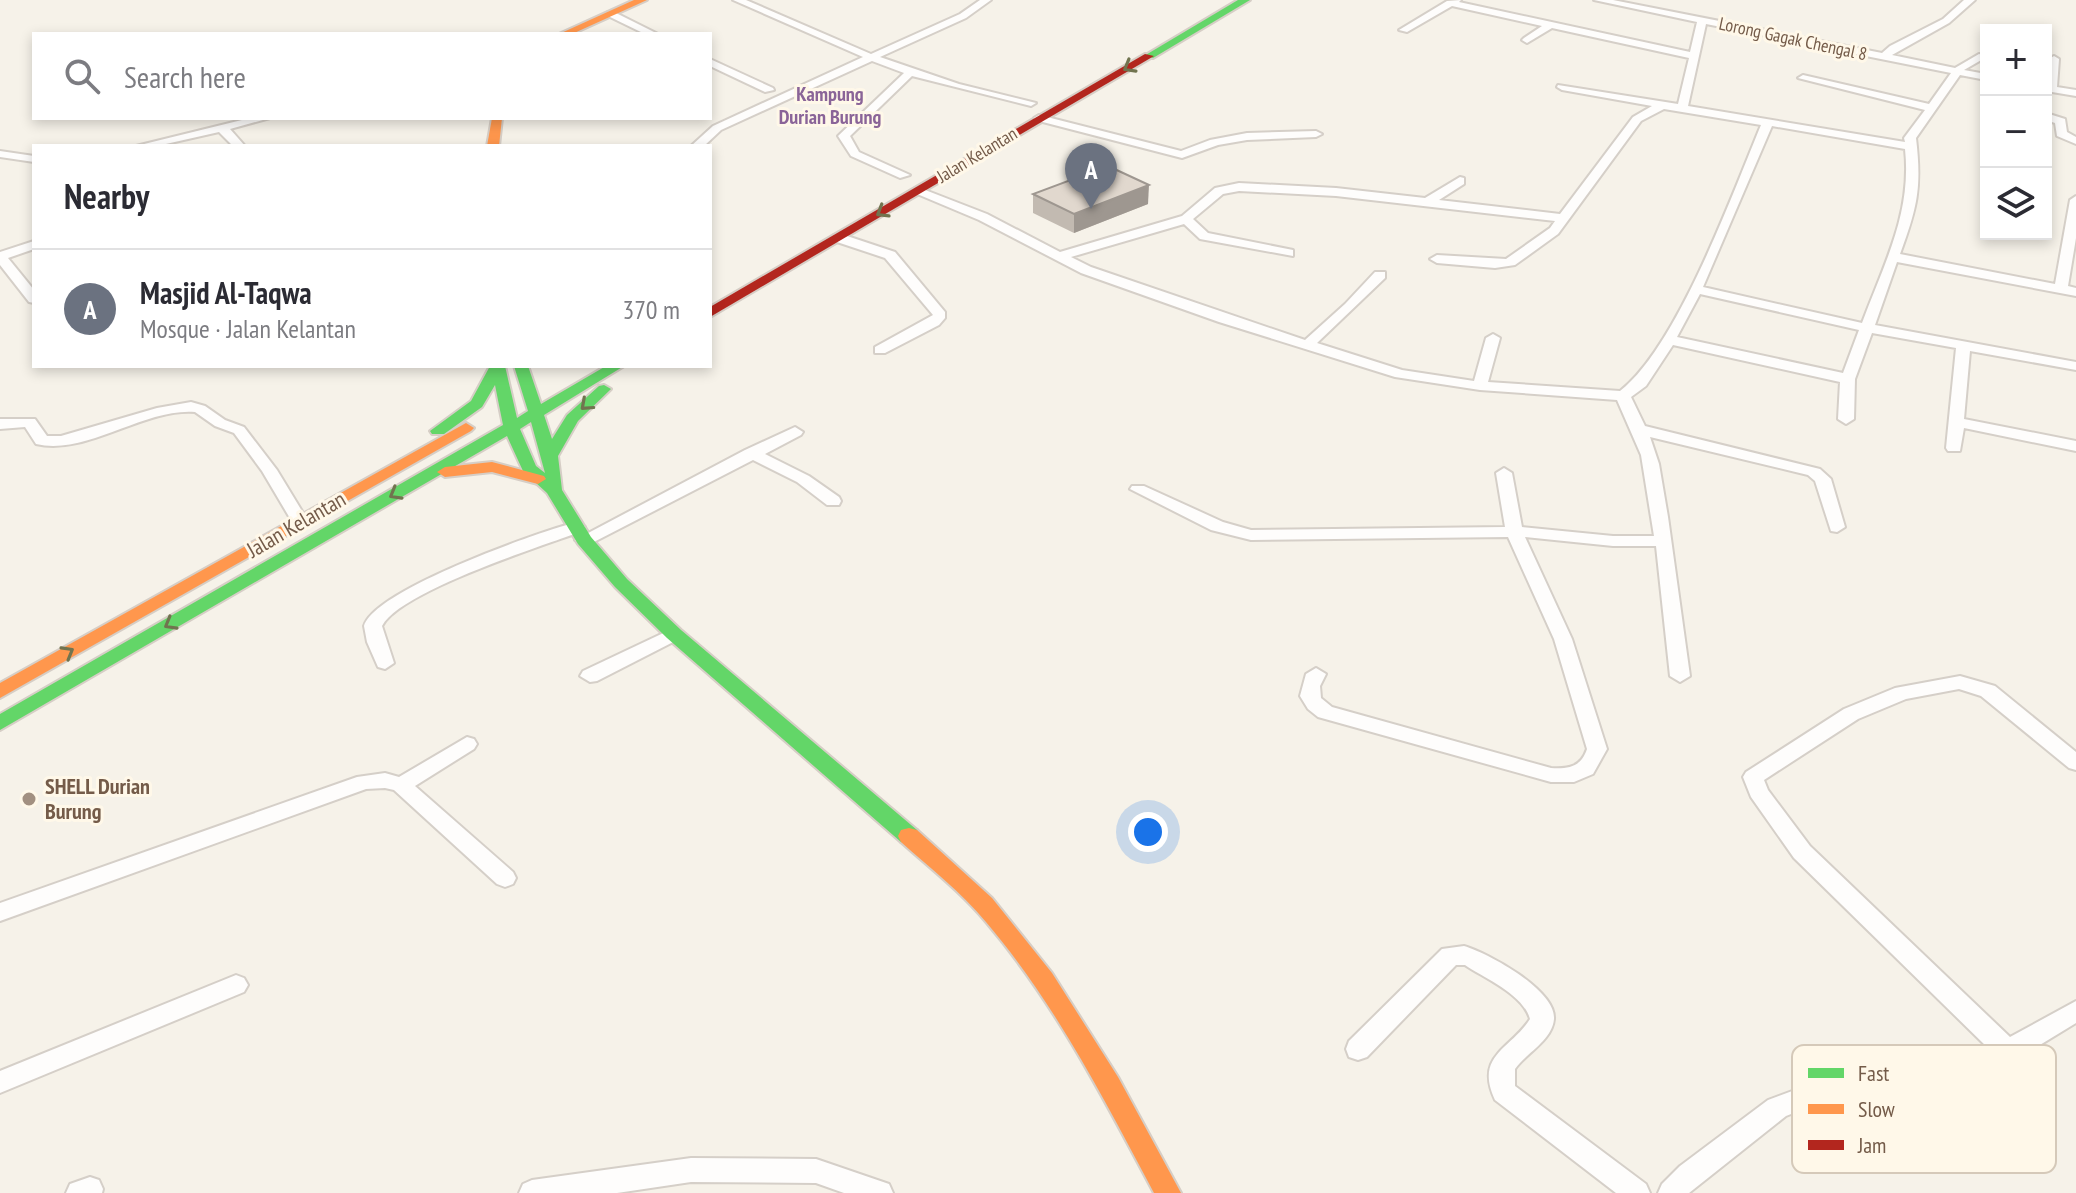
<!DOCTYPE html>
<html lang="en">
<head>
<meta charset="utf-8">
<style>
	:root { --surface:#fff; --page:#f7f7f7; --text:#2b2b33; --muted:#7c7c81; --line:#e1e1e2; --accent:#a29081 }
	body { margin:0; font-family:"PT Sans Narrow",sans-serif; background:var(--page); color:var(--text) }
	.controls { position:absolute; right:24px; top:24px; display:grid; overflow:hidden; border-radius:0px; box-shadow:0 4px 12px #0003 }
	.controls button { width:72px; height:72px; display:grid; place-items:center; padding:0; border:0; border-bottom:2px solid var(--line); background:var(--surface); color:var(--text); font:40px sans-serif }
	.you { position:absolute; left:1148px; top:832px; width:28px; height:28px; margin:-20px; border:6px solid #fff; border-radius:50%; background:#1a73e8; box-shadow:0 0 0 12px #1a73e833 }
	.badge { display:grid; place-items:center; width:52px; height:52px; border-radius:50%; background:var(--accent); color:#fff; font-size:26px; font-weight:700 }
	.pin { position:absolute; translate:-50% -66px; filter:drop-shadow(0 2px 4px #0008) }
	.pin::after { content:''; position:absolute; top:42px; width:28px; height:24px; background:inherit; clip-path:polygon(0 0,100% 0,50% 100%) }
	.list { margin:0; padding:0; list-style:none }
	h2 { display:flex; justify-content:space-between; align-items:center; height:104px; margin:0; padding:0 32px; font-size:34px }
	h2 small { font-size:26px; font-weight:400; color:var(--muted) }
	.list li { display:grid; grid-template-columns:52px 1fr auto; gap:24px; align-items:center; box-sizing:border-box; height:120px; padding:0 32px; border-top:2px solid var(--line) }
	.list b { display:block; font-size:30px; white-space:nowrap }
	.list p { margin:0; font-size:26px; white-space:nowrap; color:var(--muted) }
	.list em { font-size:26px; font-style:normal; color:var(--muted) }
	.icon { flex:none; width:44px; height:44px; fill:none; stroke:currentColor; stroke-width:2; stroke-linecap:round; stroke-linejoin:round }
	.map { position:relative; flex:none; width:2076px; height:1193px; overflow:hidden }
	.search { position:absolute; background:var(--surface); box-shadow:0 4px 12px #0003; left:32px; top:32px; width:680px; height:88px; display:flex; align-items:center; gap:20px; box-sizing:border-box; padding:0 28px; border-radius:0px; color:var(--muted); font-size:30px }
	.panel { position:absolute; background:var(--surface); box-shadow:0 4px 12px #0003; left:32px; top:144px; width:680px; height:224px; border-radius:0px }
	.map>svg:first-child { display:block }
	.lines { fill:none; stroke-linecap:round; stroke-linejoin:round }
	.street-casing { stroke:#d5cfc8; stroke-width:4 }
	.fast-casing { stroke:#d6cec6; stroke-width:4 }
	.slow-casing { stroke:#d6cec6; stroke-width:4 }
	.jam-casing { stroke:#d6cec6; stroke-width:4 }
	.street { fill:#fefdfc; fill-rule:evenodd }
	.fast { fill:#63d668; fill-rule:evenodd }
	.slow { fill:#ff974d; fill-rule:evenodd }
	.jam { fill:#b3261e; fill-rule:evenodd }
	.wall { fill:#c2bab1 }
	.shaded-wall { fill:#9e9790 }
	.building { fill:#e1d8ce; stroke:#9e9790; stroke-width:2 }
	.oneway { stroke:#71744f }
	.poi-dot { fill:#a29081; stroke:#fff8e9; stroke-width:3 }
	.labels { text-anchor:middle; stroke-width:6; stroke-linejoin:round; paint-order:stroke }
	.far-street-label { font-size:18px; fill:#745b49; stroke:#fff8e9 }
	.far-neighbourhood-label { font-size:20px; font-weight:bold; fill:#8a6498; stroke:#fff8e9 }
	.street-label { font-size:22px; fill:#745b49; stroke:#fff8e9 }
	.poi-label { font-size:22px; font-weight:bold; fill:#745b49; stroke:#fff8e9; text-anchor:start }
	.key { fill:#fff8e9; stroke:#d5c9b9; stroke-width:2 }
	.key-label { font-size:22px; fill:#745b49 }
</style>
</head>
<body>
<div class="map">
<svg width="2076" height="1193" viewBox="0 0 2076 1193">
	<rect width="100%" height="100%" fill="#f6f2e9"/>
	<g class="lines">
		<defs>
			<g id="street">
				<path d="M 733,0 L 746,0 L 871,54 L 960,14 L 980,0 L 991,0 L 966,18 L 880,57 L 959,84 L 1036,103 L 1031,106 L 912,76 L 850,136 L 859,152 L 910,175 L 900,178 L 851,156 L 838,136 L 904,73 L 872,61 L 721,130 L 704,146 L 691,146 L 713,126 L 863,57 Z"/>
				<path d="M 1461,0 L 1459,2 L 1690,52 L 1697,22 L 1594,0 L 1613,0 L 1882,53 L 1890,46 L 1943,19 L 1964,0 L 1975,0 L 1949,23 L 1892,55 L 1955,68 L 1979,54 L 1983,55 L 1983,59 L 1964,70 L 1986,74 L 1986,80 L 1960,75 L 1916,138 C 1922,188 1917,208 1900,254 L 2055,284 L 2070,200 L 2076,196 L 2076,238 L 2068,286 L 2076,288 L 2076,296 L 1897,262 L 1875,325 L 2076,362 L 2076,370 L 1970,351 L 1964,419 L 2076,441 L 2076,451 L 1964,428 L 1960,451 L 1948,451 L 1946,448 L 1956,348 L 1872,333 L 1855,379 L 1854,419 L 1846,424 L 1838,419 L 1840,382 L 1673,345 L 1646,386 L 1631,397 L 1645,426 L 1820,469 L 1831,479 L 1845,527 L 1837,532 L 1831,531 L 1815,481 L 1808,475 L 1650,437 L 1659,464 L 1668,517 L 1690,676 L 1680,682 L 1670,676 L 1656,546 L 1613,546 L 1525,537 L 1572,639 L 1607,749 L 1593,774 L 1574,782 L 1551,782 L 1318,717 L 1308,709 L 1300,696 L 1306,674 L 1316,668 L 1326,674 L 1320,686 L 1321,698 L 1332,707 L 1551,768 C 1569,769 1581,767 1587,749 L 1554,639 L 1508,537 L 1251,540 L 1211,530 L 1130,489 L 1132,486 L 1144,486 L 1223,522 L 1251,530 L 1505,527 L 1496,473 L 1504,468 L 1512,473 L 1522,527 L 1613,536 L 1654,536 L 1641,455 L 1617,400 L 1480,390 L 1395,377 L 1219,322 L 1081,273 L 979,220 L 910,191 L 920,188 L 987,214 L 1060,252 L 1182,216 L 1215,188 L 1239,183 L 1336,188 L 1425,198 L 1460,177 L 1464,178 L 1464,184 L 1439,200 L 1560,214 L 1633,117 L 1652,106 L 1562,90 L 1557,87 L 1558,85 L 1678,104 L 1689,58 L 1552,28 L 1527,43 L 1522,40 L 1524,38 L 1542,26 L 1452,6 L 1407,32 L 1399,30 L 1447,1 ZM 1706,24 L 1951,73 L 1929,104 L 1803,75 L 1798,78 L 1925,110 L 1904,138 L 1905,142 L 1688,106 ZM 1664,109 L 1761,125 C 1732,195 1677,347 1620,391 L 1488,382 L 1500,338 L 1493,334 L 1486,338 L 1474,381 L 1402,370 L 1317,343 L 1385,278 L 1385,272 L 1375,272 L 1345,304 L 1305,340 L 1091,267 L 1071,257 L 1184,224 L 1200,239 L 1293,256 L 1293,250 L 1208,233 L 1193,219 L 1223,194 L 1239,191 L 1336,196 L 1555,221 L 1550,228 L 1506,259 L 1437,255 L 1430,259 L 1437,263 L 1495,268 L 1515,265 L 1558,234 L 1641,121 ZM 1772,126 L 1905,149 C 1912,213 1884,264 1862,323 L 1703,287 ZM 1700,294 L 1859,330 L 1843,373 L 1677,337 Z"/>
				<path d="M 608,12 L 614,12 L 658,34 L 645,34 L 608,16 Z"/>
				<path d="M 2054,56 L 2059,59 L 2057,87 L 2076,90 L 2076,96 L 2046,91 L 2049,59 Z"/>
				<path d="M 710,59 L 773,88 L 774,90 L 765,92 L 710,66 Z"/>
				<path d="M 2046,113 L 2065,119 L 2067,132 L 2076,137 L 2076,144 L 2057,136 L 2055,123 L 2046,120 Z"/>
				<path d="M 1039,115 L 1181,151 L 1210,140 L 1247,133 L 1316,131 L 1322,134 L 1316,137 L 1247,140 L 1218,145 L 1182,158 L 1035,120 L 1034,118 Z"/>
				<path d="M 250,118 L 270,118 L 230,129 L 245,146 L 233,146 L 219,132 L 157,146 L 136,146 Z"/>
				<path d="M 0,151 L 34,156 L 34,162 L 0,157 Z"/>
				<path d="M 834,235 L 844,235 L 895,252 L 945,312 L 945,318 L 939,325 L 885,353 L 875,353 L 875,347 L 933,315 L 885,258 L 834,241 Z"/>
				<path d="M 34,241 L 34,249 L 8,258 L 34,290 L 34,303 L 29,302 L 0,265 L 0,252 Z"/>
				<path d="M 191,402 L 205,406 L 225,420 L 244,427 L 277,470 L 308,521 L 306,525 L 294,525 L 262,471 L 234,433 L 215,426 L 195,412 C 143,408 87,456 36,444 L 25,427 L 0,429 L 0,419 L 35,419 L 47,436 L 61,436 L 157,408 Z"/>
				<path d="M 795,427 L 803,432 L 801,435 L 765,454 L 809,476 L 839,497 L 841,501 L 839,505 L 827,505 L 797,482 L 753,460 L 590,544 L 584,545 L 575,540 L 745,450 Z"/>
				<path d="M 577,522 L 585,527 L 583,531 C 542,546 400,591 382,626 L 394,663 L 385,669 L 378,667 L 367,642 L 364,626 C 374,590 538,532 577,522 Z"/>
				<path d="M 674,628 L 683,634 L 681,638 L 597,681 L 590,682 L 580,676 L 583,671 Z"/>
				<path d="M 1960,676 L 1995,686 L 2076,752 L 2076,770 L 2069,768 L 1981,696 L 1959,689 L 1906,699 L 1858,719 L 1764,780 L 1768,790 L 1810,846 L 2010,1037 L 2076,1001 L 2076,1023 L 2017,1059 L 1956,1082 L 1804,1109 L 1786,1116 L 1689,1193 L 1658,1193 L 1662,1184 L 1680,1166 L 1768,1100 L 1803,1087 L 1955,1060 L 1988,1048 L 1794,858 L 1751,797 L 1743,777 L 1746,772 L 1844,709 L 1895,688 Z"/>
				<path d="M 467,737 L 474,739 L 477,744 L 474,749 L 415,786 L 513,872 L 516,878 L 513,884 L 505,887 L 497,884 L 394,790 L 385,788 L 366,789 L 0,921 L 0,903 L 357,777 L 385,773 L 399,777 Z"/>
				<path d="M 1464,946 C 1488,953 1556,990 1554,1019 C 1552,1041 1526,1053 1515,1069 L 1515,1086 L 1646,1184 L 1650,1193 L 1616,1193 L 1495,1100 C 1474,1055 1511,1049 1530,1019 C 1523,994 1484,978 1465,965 L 1456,965 L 1367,1057 L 1358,1060 L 1349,1057 L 1346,1049 L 1349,1041 L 1442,949 Z"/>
				<path d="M 236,975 L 244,978 L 248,985 L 244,992 L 0,1093 L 0,1071 Z"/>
				<path d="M 691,1158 L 816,1159 L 889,1184 L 893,1193 L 844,1193 L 816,1183 L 691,1182 L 617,1193 L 519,1193 L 523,1184 L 532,1180 Z"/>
				<path d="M 90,1177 L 99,1180 L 103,1189 L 102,1193 L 66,1193 L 70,1184 Z"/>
			</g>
			<g id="fast">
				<path d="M 1238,0 L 1250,0 L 1153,58 L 1144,56 Z"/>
				<path d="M 490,366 L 505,366 L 517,418 L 528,411 L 514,366 L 528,366 L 541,404 L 606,366 L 624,366 L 544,415 L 552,439 L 567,415 L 599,386 L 604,385 L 611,389 L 578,421 L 558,456 L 562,490 L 591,537 L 627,579 L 681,630 L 917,830 L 920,836 L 917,842 L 909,844 L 901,842 L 667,638 L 615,587 L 578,544 L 547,493 L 523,471 L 507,436 L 0,730 L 0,714 L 503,425 L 495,385 L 482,407 L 444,434 L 432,434 L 430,431 L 471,401 ZM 531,422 L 545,473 L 536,466 L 520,429 Z"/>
			</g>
			<g id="slow">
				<path d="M 634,0 L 647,0 L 572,34 L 559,34 Z"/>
				<path d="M 492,118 L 502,118 L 499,146 L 487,146 Z"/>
				<path d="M 466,423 L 474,428 L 471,431 L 0,698 L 0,683 Z"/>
				<path d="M 492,462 L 544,476 L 546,479 L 538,484 L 492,472 L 445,477 L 437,472 L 445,467 Z"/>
				<path d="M 909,828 L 917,830 L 992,898 L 1052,973 L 1118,1077 L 1181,1193 L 1154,1193 C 1104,1099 1055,1003 986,922 C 961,892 930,868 901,842 L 898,836 L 901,830 Z"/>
			</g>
			<path id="jam" d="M 1145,54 L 1154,56 L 710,317 L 710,307 Z"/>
		</defs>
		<!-- street casing -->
		<use href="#street" class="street-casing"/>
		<!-- fast casing -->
		<use href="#fast" class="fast-casing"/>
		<!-- slow casing -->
		<use href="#slow" class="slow-casing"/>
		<!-- jam casing -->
		<use href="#jam" class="jam-casing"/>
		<!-- street -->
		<use href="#street" class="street"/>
		<!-- fast -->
		<use href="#fast" class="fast"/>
		<!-- slow -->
		<use href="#slow" class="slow"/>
		<!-- jam -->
		<use href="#jam" class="jam"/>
	</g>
	<!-- wall -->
	<path class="wall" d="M 1033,194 L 1148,204 L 1074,233 L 1033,213 Z"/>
	<!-- shaded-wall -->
	<path class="shaded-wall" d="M 1149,185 L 1148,204 L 1074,233 L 1074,214 Z"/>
	<!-- building -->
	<path class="building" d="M 1108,166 L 1149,185 L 1074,214 L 1033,194 Z"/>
	<!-- one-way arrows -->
	<defs><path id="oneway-chevron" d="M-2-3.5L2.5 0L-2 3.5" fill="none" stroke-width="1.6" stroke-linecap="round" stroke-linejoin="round" transform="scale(2)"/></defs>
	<g class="oneway">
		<use href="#oneway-chevron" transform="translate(1129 67) rotate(150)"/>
		<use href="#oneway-chevron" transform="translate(882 212) rotate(149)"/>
		<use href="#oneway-chevron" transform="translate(586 405) rotate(138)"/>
		<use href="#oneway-chevron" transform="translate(395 494) rotate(150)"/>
		<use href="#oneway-chevron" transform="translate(170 624) rotate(150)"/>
		<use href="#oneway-chevron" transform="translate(68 652) rotate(-30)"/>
	</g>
	<!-- markers -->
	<circle class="poi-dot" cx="29" cy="799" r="8"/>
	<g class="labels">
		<!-- far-street labels -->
		<g class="far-street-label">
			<text transform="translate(1793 39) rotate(12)" y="6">Lorong Gagak Chengal 8</text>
			<text transform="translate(977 155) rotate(-31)" y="6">Jalan Kelantan</text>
		</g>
		<!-- far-neighbourhood labels -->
		<g class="far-neighbourhood-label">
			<text x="830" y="101">Kampung<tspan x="830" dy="23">Durian Burung</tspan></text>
		</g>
		<!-- street labels -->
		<g class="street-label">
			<text transform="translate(296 524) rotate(-30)" y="8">Jalan Kelantan</text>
		</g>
		<!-- poi labels -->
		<g class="poi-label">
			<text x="45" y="794">SHELL Durian<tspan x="45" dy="25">Burung</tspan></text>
		</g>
	</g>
	<!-- legend -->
	<rect x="1792" y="1045" width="264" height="128" rx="12" class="key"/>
	<rect x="1808" y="1068" width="36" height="10" fill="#63d668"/>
	<rect x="1808" y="1104" width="36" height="10" fill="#ff974d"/>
	<rect x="1808" y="1140" width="36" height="10" fill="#b3261e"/>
	<g class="key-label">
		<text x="1858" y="1081">Fast</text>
		<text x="1858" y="1117">Slow</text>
		<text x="1858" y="1153">Jam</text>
	</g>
</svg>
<div class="controls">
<button>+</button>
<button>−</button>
<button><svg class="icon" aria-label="layers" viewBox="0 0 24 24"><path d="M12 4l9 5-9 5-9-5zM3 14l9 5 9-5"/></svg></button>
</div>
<div class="you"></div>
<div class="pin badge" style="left:1091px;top:209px;background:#6b7280">A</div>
<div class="search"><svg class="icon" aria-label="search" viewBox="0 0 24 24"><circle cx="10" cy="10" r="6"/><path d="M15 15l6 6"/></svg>Search here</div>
<section class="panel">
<h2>Nearby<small></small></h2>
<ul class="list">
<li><span class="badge" style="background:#6b7280">A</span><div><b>Masjid Al-Taqwa</b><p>Mosque · Jalan Kelantan</p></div><em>370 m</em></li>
</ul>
</section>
</div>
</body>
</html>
